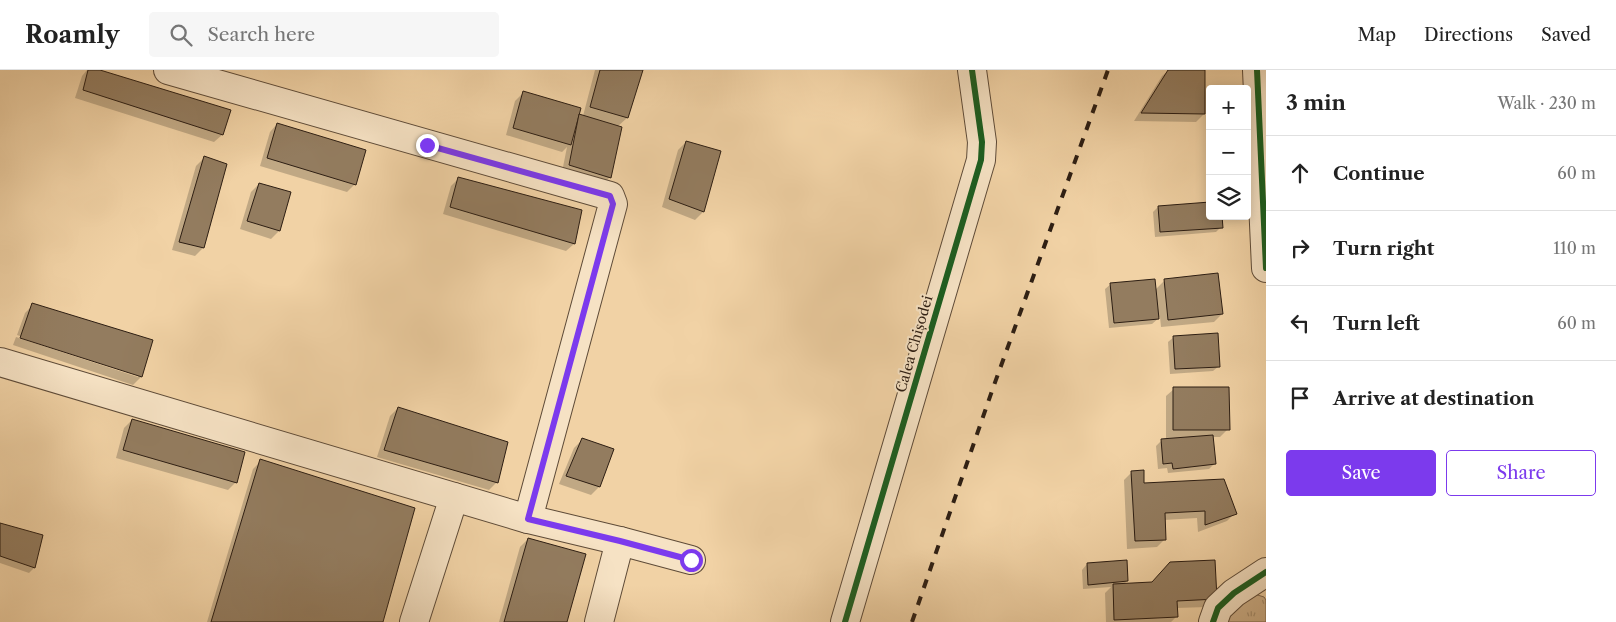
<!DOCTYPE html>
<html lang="en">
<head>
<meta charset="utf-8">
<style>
	:root { --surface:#fff; --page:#f6f6f6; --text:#222; --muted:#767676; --line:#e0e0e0; --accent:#7c3aed }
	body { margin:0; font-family:"Libre Caslon Text",serif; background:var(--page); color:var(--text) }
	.controls { position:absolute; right:15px; top:15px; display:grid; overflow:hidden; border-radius:5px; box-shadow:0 2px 12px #0003 }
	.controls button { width:45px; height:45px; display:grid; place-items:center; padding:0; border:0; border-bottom:1px solid var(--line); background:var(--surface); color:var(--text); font:25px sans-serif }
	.stop { position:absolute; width:15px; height:15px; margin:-11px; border:4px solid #7c3aed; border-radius:50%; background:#fff }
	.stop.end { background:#7c3aed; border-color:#fff; box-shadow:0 1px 5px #0008 }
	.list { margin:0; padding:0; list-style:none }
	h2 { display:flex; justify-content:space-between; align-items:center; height:65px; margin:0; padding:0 20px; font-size:21px }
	h2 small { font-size:16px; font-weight:400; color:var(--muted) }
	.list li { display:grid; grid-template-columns:32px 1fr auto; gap:15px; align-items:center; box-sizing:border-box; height:75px; padding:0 20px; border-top:1px solid var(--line) }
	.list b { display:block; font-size:19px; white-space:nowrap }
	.list em { font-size:16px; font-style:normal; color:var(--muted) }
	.actions { display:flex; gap:10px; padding:15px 20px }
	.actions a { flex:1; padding:11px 0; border:1px solid var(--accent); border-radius:5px; text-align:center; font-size:18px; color:var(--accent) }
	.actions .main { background:var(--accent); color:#fff }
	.icon { flex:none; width:28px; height:28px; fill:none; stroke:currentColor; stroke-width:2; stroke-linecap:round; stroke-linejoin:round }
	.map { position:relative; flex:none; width:1266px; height:552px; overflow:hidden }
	header { display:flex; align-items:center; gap:30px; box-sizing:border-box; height:70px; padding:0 25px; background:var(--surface); border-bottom:1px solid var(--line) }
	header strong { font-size:24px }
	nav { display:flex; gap:28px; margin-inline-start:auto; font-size:18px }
	.search { width:350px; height:45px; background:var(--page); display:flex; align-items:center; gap:12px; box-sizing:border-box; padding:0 18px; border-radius:5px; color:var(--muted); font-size:19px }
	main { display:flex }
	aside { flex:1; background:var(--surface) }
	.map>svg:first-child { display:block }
	.grass { fill:url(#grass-tufts); stroke:#7e6850 }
	.shadow { fill:#0003 }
	.building { fill:#937c5f; stroke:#2d1e13 }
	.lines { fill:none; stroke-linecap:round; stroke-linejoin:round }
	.minor-casing { stroke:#5e4b38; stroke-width:30 }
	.minor { stroke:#f6e2c4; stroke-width:28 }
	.rail { stroke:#2d1e13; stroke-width:4; stroke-dasharray:9 9; stroke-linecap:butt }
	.cycleway-casing { stroke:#f6e2c4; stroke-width:9 }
	.cycleway { stroke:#1b5e20; stroke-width:6 }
	.route { stroke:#7c3aed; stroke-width:6 }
	.labels { text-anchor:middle; stroke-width:4; stroke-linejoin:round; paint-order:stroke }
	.street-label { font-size:14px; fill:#2d1e13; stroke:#f6e2c4 }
</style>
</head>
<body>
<header>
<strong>Roamly</strong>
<div class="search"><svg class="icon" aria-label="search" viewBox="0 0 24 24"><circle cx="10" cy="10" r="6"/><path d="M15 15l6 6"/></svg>Search here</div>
<nav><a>Map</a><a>Directions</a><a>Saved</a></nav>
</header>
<main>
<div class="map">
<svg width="1266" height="552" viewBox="0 0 1266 552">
	<defs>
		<pattern id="grass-tufts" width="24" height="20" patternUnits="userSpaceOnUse" patternTransform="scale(1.25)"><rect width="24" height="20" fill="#d0b38c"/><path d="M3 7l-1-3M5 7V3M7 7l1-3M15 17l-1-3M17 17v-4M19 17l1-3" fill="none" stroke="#a99171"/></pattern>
	</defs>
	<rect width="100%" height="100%" fill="#f1d2a5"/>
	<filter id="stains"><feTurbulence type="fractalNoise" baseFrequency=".004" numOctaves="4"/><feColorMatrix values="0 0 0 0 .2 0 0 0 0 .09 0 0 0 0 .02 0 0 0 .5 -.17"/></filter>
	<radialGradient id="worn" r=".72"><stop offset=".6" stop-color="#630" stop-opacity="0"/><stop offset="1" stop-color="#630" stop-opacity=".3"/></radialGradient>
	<!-- grass -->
	<path class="grass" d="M 1248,522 L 1264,527 L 1266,530 L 1266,552 L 1225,552 Z"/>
	<!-- shadow -->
	<g class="shadow">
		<path d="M 87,0 L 96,0 L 222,65 L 214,72 L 75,28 L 82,6 Z"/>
		<path d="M 595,0 L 641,0 L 627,48 L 617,57 L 610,107 L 602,115 L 562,102 L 567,77 L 562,82 L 506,65 L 515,31 L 523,23 L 583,46 Z"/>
		<path d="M 1169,0 L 1204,0 L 1204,44 L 1196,52 L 1134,51 L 1162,6 Z"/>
		<path d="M 277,54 L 355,114 L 347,122 L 260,96 L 270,62 Z"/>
		<path d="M 686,72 L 719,82 L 703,142 L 695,150 L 662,137 L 678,80 Z"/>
		<path d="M 204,88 L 203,178 L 195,186 L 172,180 L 196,96 Z"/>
		<path d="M 459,108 L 574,174 L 566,181 L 443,144 L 451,116 Z"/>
		<path d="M 259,114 L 289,123 L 279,161 L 271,169 L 240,159 L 251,122 Z"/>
		<path d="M 1158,137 L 1210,146 L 1221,157 L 1216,162 L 1155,167 L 1153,142 Z"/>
		<path d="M 1165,210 L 1222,244 L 1214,252 L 1161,257 L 1160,247 L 1152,254 L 1109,258 L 1105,219 L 1111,214 L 1155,220 Z"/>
		<path d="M 33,235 L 151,271 L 141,307 L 133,315 L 13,275 L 16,267 L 138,307 L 138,305 L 17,265 L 25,243 Z"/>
		<path d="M 1174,267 L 1219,296 L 1213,301 L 1170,304 L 1168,272 Z"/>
		<path d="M 1174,319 L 1228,359 L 1220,367 L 1212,367 L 1214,394 L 1209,399 L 1168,403 L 1167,398 L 1158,399 L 1156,376 L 1162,370 L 1166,370 L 1166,326 Z"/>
		<path d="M 398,338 L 497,412 L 489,420 L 377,387 L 390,346 Z"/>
		<path d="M 132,350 L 236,412 L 228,420 L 116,388 L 124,358 Z"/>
		<path d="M 582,370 L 612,380 L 599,417 L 591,425 L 559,414 L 574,378 Z"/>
		<path d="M 261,391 L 382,552 L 207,552 L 253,399 Z"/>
		<path d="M 1132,402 L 1143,415 L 1235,443 L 1227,451 L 1198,462 L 1197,448 L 1164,450 L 1165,469 L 1157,477 L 1127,479 L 1124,410 Z"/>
		<path d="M 0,454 L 34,498 L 29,503 L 0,493 Z"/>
		<path d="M 528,469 L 565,552 L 499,552 L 520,477 Z"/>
		<path d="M 1214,492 L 1207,537 L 1176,538 L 1176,547 L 1171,552 L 1106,552 L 1105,523 L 1111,517 L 1083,519 L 1082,500 L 1087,494 L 1127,511 L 1124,514 L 1152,513 Z"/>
	</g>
	<!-- building -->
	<g class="building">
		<path d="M 88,0 L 100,0 L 231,40 L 223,65 L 83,20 Z"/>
		<path d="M 600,0 L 643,0 L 628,48 L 590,37 Z"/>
		<path d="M 1168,0 L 1205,0 L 1205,44 L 1141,43 Z"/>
		<path d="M 523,21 L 581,38 L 571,75 L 513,58 Z"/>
		<path d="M 579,44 L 622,57 L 611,108 L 569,95 Z"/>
		<path d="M 277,53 L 366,80 L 356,115 L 267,88 Z"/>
		<path d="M 686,71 L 721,81 L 704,142 L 669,129 Z"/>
		<path d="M 204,86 L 227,94 L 204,178 L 179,172 Z"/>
		<path d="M 458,107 L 582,140 L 575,174 L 450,137 Z"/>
		<path d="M 259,113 L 291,122 L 280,161 L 247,151 Z"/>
		<path d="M 1210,132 L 1210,146 L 1222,146 L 1223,158 L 1160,162 L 1158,136 Z"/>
		<path d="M 1218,203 L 1223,244 L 1168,250 L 1164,209 Z"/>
		<path d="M 1155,209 L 1159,249 L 1114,253 L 1110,213 Z"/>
		<path d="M 32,233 L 153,270 L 142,307 L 20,268 Z"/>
		<path d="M 1218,263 L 1220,297 L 1175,299 L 1173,266 Z"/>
		<path d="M 1173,317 L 1229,317 L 1230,360 L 1173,360 Z"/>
		<path d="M 398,337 L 508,372 L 498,413 L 384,380 Z"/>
		<path d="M 132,349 L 245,382 L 237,413 L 123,380 Z"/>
		<path d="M 1213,365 L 1216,394 L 1173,399 L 1172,393 L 1163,394 L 1161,369 Z"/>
		<path d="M 582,368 L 614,379 L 600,417 L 566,406 Z"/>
		<path d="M 260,389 L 415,438 L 383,552 L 211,552 Z"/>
		<path d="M 1144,400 L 1144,413 L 1224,409 L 1237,444 L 1205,455 L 1205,441 L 1165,443 L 1166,470 L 1135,471 L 1131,401 Z"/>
		<path d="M 0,453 L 43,465 L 35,498 L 0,486 Z"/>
		<path d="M 528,468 L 586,484 L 567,552 L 504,552 Z"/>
		<path d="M 1127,490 L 1128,511 L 1088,515 L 1087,493 Z"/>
		<path d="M 1215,490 L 1217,529 L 1177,531 L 1178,547 L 1114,550 L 1113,514 L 1152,512 L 1170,492 Z"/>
	</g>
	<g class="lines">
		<defs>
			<g id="minor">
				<path d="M 168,0 L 610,126 L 613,134 L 528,449"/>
				<path d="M 1257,0 L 1266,198"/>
				<path d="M 0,292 L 528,449 L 620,471 L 691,490"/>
				<path d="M 414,552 L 454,427"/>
				<path d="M 599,552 L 620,471"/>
				<path d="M 845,552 L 981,90 L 982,72 L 972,0"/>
				<path d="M 1213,552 L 1218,538 L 1234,523 L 1266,502"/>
			</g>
		</defs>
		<!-- minor casing -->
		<use href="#minor" class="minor-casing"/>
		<!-- minor -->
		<use href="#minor" class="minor"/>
		<!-- rail -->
		<path class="rail" d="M 912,552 L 993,318 L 1108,0"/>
		<defs>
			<g id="cycleway">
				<path d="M 1257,0 L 1266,198"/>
				<path d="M 845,552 L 981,90 L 982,72 L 972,0"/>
				<path d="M 1213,552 L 1218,538 L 1234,523 L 1266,502"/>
			</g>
		</defs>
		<!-- cycleway casing -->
		<use href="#cycleway" class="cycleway-casing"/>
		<!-- cycleway -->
		<use href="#cycleway" class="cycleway"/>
	</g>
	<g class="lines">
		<!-- route -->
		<path class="route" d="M 427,75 L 610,126 L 613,134 L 528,449 L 620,471 L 691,490"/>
	</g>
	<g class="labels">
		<!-- street labels -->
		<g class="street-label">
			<text transform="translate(914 274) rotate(-74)" y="5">Calea Chișodei</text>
		</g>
	</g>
	<rect width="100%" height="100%" filter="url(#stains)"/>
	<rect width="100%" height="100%" fill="url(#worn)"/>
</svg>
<div class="controls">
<button>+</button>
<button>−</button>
<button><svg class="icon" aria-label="layers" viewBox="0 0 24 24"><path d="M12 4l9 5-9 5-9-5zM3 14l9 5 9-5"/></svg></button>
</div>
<div class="stop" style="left:691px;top:490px"></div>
<div class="stop end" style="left:427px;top:75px"></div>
</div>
<aside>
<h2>3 min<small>Walk · 230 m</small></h2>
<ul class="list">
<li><svg class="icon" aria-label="ahead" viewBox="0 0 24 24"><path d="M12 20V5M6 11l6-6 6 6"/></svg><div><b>Continue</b></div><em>60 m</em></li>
<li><svg class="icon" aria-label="right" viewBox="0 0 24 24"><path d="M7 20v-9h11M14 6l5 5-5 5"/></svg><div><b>Turn right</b></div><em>110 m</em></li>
<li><svg class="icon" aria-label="left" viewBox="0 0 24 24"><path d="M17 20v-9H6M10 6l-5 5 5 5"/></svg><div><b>Turn left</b></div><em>60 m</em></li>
<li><svg class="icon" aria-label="arrive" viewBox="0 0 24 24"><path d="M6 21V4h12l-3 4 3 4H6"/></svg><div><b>Arrive at destination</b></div></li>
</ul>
<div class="actions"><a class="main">Save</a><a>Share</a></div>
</aside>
</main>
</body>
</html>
